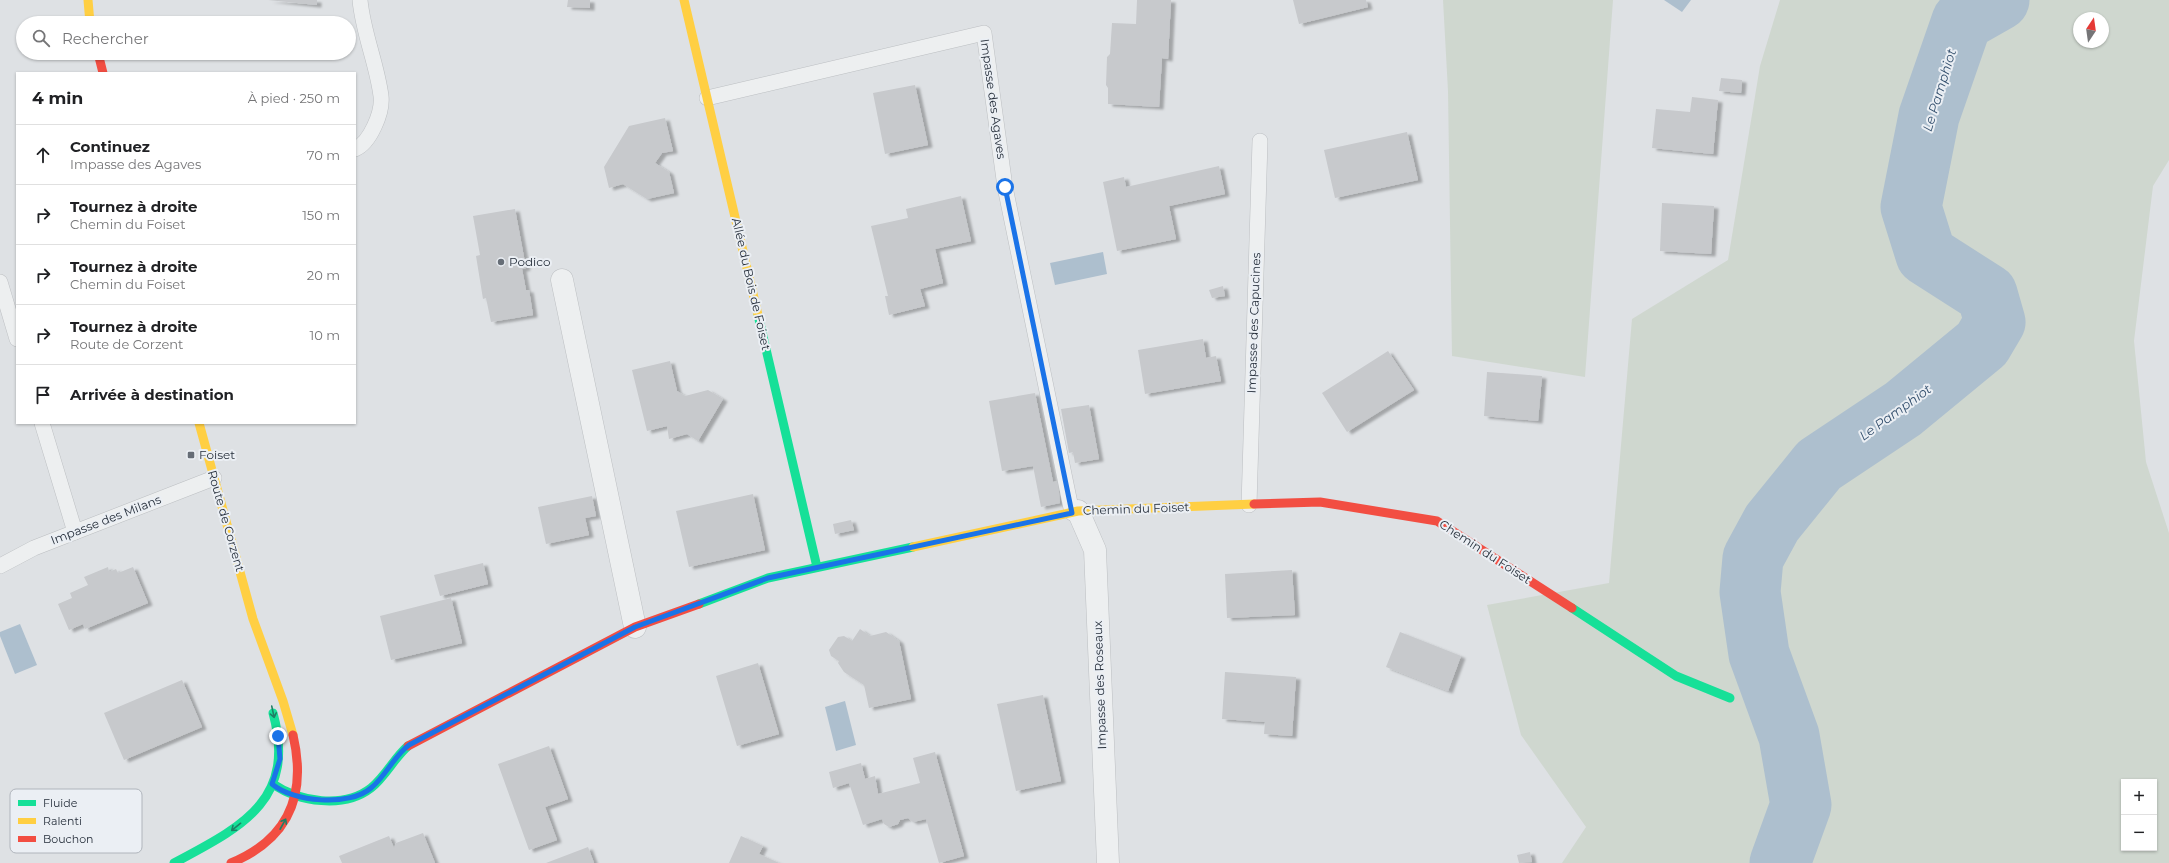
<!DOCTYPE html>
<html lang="fr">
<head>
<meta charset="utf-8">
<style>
	:root { --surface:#fff; --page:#f6f6f6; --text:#202124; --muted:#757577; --line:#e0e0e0 }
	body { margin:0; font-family:Montserrat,sans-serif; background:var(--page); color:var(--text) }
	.controls { position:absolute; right:12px; bottom:12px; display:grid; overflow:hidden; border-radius:0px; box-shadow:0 1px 3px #0004 }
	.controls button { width:36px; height:36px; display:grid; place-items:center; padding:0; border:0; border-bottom:1px solid var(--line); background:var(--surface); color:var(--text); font:20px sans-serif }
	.compass { position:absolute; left:2073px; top:12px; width:36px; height:36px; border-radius:50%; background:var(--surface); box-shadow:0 1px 3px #0004; rotate:13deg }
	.stop { position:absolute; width:12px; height:12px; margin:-9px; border:3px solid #1a73e8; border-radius:50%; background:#fff }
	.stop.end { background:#1a73e8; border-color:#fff; box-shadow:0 1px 4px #0008 }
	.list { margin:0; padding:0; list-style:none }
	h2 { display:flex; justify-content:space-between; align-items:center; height:52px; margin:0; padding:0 16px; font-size:17px }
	h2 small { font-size:13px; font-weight:400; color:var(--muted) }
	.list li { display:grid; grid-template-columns:26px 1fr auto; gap:12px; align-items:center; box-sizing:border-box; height:60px; padding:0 16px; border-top:1px solid var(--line) }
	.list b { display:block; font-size:15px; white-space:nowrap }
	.list p { margin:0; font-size:13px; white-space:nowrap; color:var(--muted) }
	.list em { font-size:13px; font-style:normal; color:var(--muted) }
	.icon { flex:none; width:22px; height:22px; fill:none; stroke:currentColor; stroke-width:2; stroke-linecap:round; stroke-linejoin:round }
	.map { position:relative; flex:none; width:2169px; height:863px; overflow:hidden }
	.search { position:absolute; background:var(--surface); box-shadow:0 1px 3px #0004; left:16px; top:16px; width:340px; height:44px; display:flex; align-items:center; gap:10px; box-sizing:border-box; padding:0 14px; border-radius:22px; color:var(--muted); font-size:15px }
	.panel { position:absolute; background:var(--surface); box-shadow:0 1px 3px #0004; left:16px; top:72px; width:340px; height:352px; border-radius:0px }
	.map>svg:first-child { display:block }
	.green { fill:#cfd7cf; fill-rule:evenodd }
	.water { fill:#adbfce }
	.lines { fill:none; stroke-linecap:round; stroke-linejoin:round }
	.river { stroke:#adbfce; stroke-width:61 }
	.building { fill:#c7c9cc; filter:url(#shadow) }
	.lane-casing { stroke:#bcbfc2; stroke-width:16 }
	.street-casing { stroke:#bcbfc2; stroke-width:23 }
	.lane { stroke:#edeff0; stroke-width:15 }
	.street { stroke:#edeff0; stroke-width:22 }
	.fast { stroke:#16e098; stroke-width:9 }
	.slow { stroke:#ffcf43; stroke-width:9 }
	.jam { stroke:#f24e42; stroke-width:9 }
	.oneway { stroke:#1f7f65 }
	.route { stroke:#1a73e8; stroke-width:5 }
	.poi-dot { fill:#666d76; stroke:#ebeff4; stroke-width:1.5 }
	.labels { text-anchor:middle; stroke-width:4; stroke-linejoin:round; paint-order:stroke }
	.street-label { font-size:12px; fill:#262f3b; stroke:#ebeff4 }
	.poi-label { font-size:12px; fill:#262f3b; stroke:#ebeff4; text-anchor:start }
	.water-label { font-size:13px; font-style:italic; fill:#334f6d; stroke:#ebeff4 }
	.key { fill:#ebeff4; stroke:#b0b5bc; stroke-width:1 }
	.key-label { font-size:11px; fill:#262f3b }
</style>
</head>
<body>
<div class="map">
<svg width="2169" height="863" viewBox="0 0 2169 863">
	<defs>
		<filter id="shadow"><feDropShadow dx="4.5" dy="2.5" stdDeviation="1" flood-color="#0004"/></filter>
	</defs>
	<rect width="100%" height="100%" fill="#dee1e4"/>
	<!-- green -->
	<g class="green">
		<path d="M 1443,0 L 1613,0 L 1585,377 L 1452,356 L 1448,91 Z"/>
		<path d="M 1780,0 L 2169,0 L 2169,160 L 2153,186 L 2134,341 L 2146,462 L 2169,533 L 2169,863 L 1562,863 L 1586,827 L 1521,735 L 1487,605 L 1609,583 L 1632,319 L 1728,260 L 1760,66 ZM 2079,18 L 2103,18 L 2103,42 L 2079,42 ZM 2124,782 L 2154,782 L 2154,848 L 2124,848 Z"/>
	</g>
	<!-- water -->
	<g class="water">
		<path d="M 1664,0 L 1691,0 L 1682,12 Z"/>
		<path d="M 1103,252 L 1107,274 L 1055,285 L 1050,263 Z"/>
		<path d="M 20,624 L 37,665 L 15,674 L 0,636 L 0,632 Z"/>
		<path d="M 845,701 L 856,745 L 836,751 L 825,707 Z"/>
	</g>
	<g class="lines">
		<!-- river -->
		<path class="river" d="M 1780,863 L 1801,805 L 1789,736 L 1759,654 L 1750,592 L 1753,558 L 1772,523 L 1819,465 L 1903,409 L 1982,344 L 1995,322 L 1987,294 L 1926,255 L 1911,207 L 1929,116 L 1962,21 L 1999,0"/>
	</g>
	<!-- building -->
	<g class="building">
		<path d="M 268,0 L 317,0 L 317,5 Z"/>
		<path d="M 568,0 L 590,0 L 590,8 L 567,7 Z"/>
		<path d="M 1137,0 L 1171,0 L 1168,59 L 1162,58 L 1159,107 L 1108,104 L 1108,88 L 1106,85 L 1107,57 L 1110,54 L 1112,23 L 1136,24 Z"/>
		<path d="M 1293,0 L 1366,0 L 1368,7 L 1299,24 Z"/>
		<path d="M 1721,78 L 1742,80 L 1741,93 L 1719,91 Z"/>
		<path d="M 915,85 L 928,145 L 885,154 L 873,93 Z"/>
		<path d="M 1692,97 L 1718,100 L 1713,154 L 1652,148 L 1656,109 L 1690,112 Z"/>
		<path d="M 665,118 L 673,151 L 662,153 L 655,163 L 669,172 L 674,193 L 647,199 L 623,184 L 609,188 L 604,167 L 629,126 Z"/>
		<path d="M 1407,132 L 1418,180 L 1335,198 L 1324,150 Z"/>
		<path d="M 1219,166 L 1225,194 L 1169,206 L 1176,239 L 1117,251 L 1103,182 L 1124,177 L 1126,187 Z"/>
		<path d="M 961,196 L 971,241 L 935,249 L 943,283 L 920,289 L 925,306 L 889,315 L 885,296 L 888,296 L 871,226 L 908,218 L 906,209 Z"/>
		<path d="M 1662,203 L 1714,206 L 1711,254 L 1660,251 Z"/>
		<path d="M 515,209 L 526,268 L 522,269 L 526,290 L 529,290 L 533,315 L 491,322 L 486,298 L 483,299 L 476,256 L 480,255 L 473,216 Z"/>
		<path d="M 1223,286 L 1225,296 L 1212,298 L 1209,290 Z"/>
		<path d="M 1203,339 L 1206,358 L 1216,356 L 1221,381 L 1145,394 L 1138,350 Z"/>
		<path d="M 1388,351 L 1414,390 L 1347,432 L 1322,393 Z"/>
		<path d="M 670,361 L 677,391 L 685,396 L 708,390 L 723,399 L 698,441 L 687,434 L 669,439 L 667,426 L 647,431 L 632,370 Z"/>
		<path d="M 1487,372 L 1542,376 L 1538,421 L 1484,416 Z"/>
		<path d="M 1035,393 L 1053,482 L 1058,481 L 1060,503 L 1041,507 L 1033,466 L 1002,471 L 989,401 Z"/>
		<path d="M 1089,405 L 1099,459 L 1075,463 L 1073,452 L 1069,453 L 1061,409 Z"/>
		<path d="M 753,494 L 765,550 L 689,567 L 676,511 Z"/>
		<path d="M 592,496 L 596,516 L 585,518 L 589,535 L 546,544 L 538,507 Z"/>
		<path d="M 851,520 L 854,530 L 835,534 L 833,524 Z"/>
		<path d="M 483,563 L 488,584 L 440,596 L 434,575 Z"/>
		<path d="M 108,567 L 109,572 L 116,569 L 118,573 L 133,567 L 148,603 L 85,629 L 83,624 L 69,630 L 58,604 L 72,598 L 70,593 L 88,585 L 84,577 Z"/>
		<path d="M 1292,570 L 1295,615 L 1227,618 L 1225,574 Z"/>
		<path d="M 451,598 L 462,643 L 391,660 L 380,616 Z"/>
		<path d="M 860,629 L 870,636 L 886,632 L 899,641 L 911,699 L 869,708 L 864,685 L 844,672 L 838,663 L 839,661 L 831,656 L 829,650 L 838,637 L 844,636 L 852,641 Z"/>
		<path d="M 1400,632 L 1461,656 L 1448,691 L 1386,667 Z"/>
		<path d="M 758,663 L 779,734 L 737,746 L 716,676 Z"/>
		<path d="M 1225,672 L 1296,677 L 1292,736 L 1264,734 L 1265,722 L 1222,719 Z"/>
		<path d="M 182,680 L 202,727 L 124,760 L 104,713 Z"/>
		<path d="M 1043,695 L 1061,781 L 1016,791 L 997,704 Z"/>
		<path d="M 549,746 L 568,799 L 545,807 L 557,840 L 529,850 L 498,764 Z"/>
		<path d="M 935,752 L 964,856 L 939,863 L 926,819 L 913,822 L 908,818 L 900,820 L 898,824 L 889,827 L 884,824 L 882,819 L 863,825 L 849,783 L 833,788 L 829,772 L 861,763 L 865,779 L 875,776 L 878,794 L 920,783 L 913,758 Z"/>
		<path d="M 423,833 L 435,863 L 342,863 L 339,856 L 389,836 L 394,848 L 396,843 Z"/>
		<path d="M 741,836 L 763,846 L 759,854 L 779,863 L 729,863 Z"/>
		<path d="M 588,847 L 594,863 L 546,863 Z"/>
		<path d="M 1530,852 L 1532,862 L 1519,863 L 1517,855 Z"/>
	</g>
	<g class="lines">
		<defs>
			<g id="lane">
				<path d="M 707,98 L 984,33 L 1005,187 L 1072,513"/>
				<path d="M 355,149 C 370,143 383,112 381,96 C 377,64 363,33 360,0"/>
				<path d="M 0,282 L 17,339"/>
				<path d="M 42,423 L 75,532"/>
				<path d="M 1249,505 L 1260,141"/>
				<path d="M 0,566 L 34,548 L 214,478"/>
			</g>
			<g id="street">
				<path d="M 562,280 L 635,627"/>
				<path d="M 1078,511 L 1095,550 L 1108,863"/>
			</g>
		</defs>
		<!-- lane casing -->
		<use href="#lane" class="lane-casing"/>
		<!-- street casing -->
		<use href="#street" class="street-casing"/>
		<!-- lane -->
		<use href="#lane" class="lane"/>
		<!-- street -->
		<use href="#street" class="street"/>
		<!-- fast -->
		<g class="fast">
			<path d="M 758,315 L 817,567"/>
			<path d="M 699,604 L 768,578 L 913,547"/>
			<path d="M 1572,608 L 1676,676 L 1730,698"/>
			<path d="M 273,784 C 299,802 344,809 371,788 C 386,776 394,758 408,746"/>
			<path d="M 174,863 C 241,827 297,801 273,713"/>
		</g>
		<!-- slow -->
		<g class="slow">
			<path d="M 88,0 L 90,23"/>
			<path d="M 684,0 L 758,315"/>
			<path d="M 199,423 L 253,619 L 283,701 L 293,735"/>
			<path d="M 913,547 L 1078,511 L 1254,504"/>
		</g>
		<!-- jam -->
		<g class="jam">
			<path d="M 98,53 L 103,73"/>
			<path d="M 1254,504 L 1320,502 L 1437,521 L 1572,608"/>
			<path d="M 408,746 L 635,627 L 699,604"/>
			<path d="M 231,863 C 289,839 307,795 293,735"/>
		</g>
	</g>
	<!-- one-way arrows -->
	<defs><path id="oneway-shaft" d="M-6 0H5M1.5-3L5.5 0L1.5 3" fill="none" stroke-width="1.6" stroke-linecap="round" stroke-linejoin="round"/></defs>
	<g class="oneway">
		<use href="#oneway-shaft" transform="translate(273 712) rotate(78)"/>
		<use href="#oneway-shaft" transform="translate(283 824) rotate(-61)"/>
		<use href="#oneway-shaft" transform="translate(236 827) rotate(141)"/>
	</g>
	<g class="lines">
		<!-- route -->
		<path class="route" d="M 278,736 L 280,759 L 272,784 C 293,802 349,807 371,788 C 386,776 393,757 409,745 L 635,627 L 768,578 L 1072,513 L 1005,187"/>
	</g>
	<!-- markers -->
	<g class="poi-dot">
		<circle cx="501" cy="262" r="4"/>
		<rect x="187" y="451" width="8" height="8" rx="2"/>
	</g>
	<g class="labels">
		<!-- street labels -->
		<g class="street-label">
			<text transform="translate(993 99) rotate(82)" y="4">Impasse des Agaves</text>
			<text transform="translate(751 284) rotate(77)" y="4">Allée du Bois de Foiset</text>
			<text transform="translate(1254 323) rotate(-88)" y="4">Impasse des Capucines</text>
			<text transform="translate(1136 509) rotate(-2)" y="4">Chemin du Foiset</text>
			<text transform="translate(106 520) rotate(-21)" y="4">Impasse des Milans</text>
			<text transform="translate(226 521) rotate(74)" y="4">Route de Corzent</text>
			<text transform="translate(1485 552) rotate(33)" y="4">Chemin du Foiset</text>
			<text transform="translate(1100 685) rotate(-92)" y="4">Impasse des Roseaux</text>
		</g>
		<!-- poi labels -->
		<g class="poi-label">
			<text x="509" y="266">Podico</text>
			<text x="199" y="459">Foiset</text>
		</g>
		<!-- water labels -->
		<g class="water-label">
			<text transform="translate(1939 90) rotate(-73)" y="5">Le Pamphiot</text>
			<text transform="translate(1895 412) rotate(-36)" y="5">Le Pamphiot</text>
		</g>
	</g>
	<!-- legend -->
	<rect x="10" y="789" width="132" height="64" rx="6" class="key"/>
	<rect x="18" y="800" width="18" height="6" fill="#16e098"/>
	<rect x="18" y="818" width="18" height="6" fill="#ffcf43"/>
	<rect x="18" y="836" width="18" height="6" fill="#f24e42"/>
	<g class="key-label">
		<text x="43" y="807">Fluide</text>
		<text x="43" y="825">Ralenti</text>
		<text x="43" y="843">Bouchon</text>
	</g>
</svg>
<div class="controls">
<button>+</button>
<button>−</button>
</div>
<svg class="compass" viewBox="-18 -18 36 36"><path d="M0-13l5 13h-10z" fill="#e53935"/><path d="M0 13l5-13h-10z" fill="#757577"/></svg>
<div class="stop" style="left:1005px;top:187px"></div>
<div class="stop end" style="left:278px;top:736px"></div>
<div class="search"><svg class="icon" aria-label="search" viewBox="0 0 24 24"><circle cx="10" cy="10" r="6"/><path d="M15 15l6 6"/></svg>Rechercher</div>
<section class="panel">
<h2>4 min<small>À pied · 250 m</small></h2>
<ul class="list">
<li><svg class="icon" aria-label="ahead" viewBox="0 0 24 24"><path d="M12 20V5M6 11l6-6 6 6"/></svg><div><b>Continuez</b><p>Impasse des Agaves</p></div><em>70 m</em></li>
<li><svg class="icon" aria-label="right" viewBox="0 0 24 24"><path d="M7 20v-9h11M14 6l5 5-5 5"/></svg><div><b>Tournez à droite</b><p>Chemin du Foiset</p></div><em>150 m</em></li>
<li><svg class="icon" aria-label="right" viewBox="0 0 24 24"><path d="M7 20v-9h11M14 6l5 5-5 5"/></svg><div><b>Tournez à droite</b><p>Chemin du Foiset</p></div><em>20 m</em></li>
<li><svg class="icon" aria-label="right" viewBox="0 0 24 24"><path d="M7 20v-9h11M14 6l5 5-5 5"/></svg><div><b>Tournez à droite</b><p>Route de Corzent</p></div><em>10 m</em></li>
<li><svg class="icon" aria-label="arrive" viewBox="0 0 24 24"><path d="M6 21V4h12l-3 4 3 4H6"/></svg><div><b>Arrivée à destination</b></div></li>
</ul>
</section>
</div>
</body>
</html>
